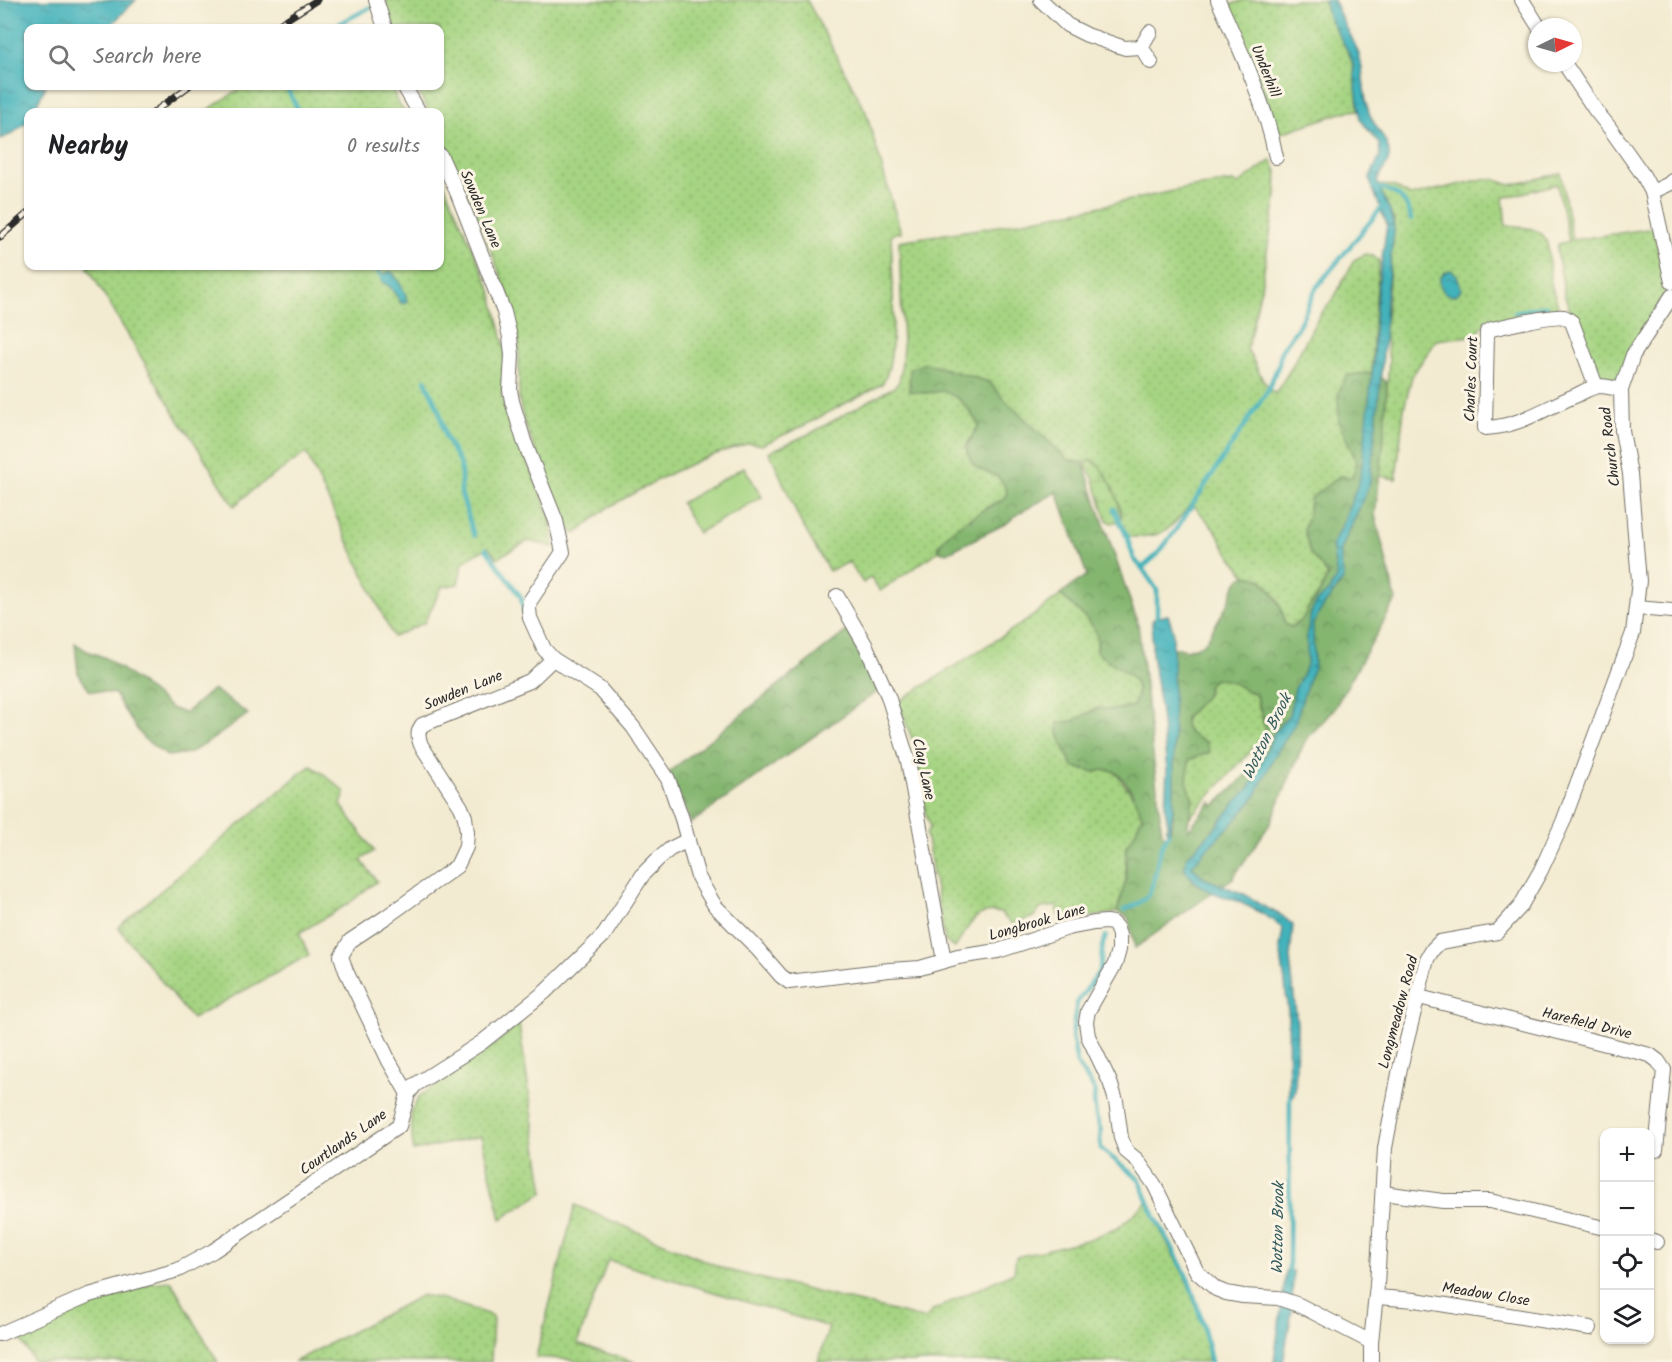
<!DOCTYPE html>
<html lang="en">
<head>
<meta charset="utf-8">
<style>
	:root { --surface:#fff; --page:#f2f2f2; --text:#202124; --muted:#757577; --line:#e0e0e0 }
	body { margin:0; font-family:Kalam,sans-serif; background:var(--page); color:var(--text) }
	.controls { position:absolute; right:18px; bottom:18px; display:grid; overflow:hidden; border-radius:12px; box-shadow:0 2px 4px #0004 }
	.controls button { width:54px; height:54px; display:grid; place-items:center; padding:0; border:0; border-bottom:2px solid var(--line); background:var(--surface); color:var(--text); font:30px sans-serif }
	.compass { position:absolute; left:1528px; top:18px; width:54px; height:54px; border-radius:50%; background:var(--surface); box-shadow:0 2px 4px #0004; rotate:85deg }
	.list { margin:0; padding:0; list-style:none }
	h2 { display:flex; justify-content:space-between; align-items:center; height:78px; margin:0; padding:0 24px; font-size:26px }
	h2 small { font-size:20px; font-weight:400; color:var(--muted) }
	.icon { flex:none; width:33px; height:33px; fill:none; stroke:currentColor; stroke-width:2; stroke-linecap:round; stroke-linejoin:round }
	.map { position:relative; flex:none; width:1672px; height:1362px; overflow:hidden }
	.search { position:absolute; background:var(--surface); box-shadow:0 2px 4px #0004; left:24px; top:24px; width:420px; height:66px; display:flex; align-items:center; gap:15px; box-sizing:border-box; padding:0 21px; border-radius:12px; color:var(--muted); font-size:22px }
	.panel { position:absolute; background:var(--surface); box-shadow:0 2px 4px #0004; left:24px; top:108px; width:420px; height:162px; border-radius:12px }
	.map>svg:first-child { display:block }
	.grass { fill:url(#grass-dots); stroke:#688056; stroke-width:1.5 }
	.forest { fill:url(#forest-crowns); stroke:#58704e; stroke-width:1.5; fill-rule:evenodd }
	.wetland { fill:url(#wetland-marsh); stroke:#688056; stroke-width:1.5 }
	.pitch { fill:#a6d482; stroke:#688056; stroke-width:1.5 }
	.water { fill:url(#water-ripples); stroke:#366e73; stroke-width:1.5 }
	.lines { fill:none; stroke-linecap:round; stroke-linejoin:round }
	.stream { stroke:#42b2bb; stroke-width:4.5 }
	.minor-casing { stroke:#716e65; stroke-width:16 }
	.minor { stroke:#fff; stroke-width:14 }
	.rail-casing { stroke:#2b2b2b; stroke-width:7 }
	.rail { stroke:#fcf5e5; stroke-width:4.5; stroke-dasharray:14; stroke-linecap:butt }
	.labels { text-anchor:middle; stroke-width:6; stroke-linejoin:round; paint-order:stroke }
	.street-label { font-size:15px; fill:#2b2b2b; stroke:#fcf5e5 }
	.water-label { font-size:16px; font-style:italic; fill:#335a5d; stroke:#fcf5e5 }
</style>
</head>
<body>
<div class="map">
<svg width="1672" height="1362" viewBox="0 0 1672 1362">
	<defs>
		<pattern id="grass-dots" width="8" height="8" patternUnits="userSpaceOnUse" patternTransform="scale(1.5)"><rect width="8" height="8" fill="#a6d482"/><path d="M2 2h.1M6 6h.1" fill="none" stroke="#8fb670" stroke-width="1.8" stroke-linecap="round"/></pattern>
		<pattern id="forest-crowns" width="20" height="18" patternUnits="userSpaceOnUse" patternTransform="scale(1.5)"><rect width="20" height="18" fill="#84b670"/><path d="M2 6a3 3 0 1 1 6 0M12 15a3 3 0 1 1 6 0" fill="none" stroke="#6c945c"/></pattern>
		<pattern id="wetland-marsh" width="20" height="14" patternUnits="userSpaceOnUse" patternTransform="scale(1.5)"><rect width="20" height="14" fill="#a6d482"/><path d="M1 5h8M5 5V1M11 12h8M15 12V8" fill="none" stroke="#8fb670"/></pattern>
		<pattern id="water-ripples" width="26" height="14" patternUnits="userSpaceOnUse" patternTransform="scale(1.5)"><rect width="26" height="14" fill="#42b2bb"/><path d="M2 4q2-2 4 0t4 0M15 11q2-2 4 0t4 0" fill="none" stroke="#379198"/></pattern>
	</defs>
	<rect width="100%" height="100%" fill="#fcf5e5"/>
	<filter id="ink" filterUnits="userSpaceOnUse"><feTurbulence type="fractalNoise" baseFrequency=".0167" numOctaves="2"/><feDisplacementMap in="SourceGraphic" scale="12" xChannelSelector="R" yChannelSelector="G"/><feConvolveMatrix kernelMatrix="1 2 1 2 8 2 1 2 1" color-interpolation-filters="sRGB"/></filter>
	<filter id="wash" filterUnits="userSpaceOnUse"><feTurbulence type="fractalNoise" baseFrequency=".008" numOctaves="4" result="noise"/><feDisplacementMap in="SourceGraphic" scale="24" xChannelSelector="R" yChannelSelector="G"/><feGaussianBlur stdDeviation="1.35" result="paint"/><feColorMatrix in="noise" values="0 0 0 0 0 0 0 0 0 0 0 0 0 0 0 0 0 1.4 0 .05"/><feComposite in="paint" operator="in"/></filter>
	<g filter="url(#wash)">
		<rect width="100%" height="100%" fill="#f3ebd1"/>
		<!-- grass -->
		<g class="grass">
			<path d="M 385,0 L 807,0 L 866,112 L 901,233 L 897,232 L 891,236 C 892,266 899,364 882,384 L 805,425 L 762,445 L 749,443 L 731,449 L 699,460 L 663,477 L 607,508 L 576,534 L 571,531 L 563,519 L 524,422 L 519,399 L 519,340 L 507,292 L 463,179 L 440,134 L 440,112 L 429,112 L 415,86 L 440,86 L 440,28 L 394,28 Z"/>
			<path d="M 1243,0 L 1324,0 C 1327,20 1340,34 1348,52 C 1356,69 1357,91 1358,110 L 1344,112 L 1278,134 C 1265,90 1247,48 1228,6 Z"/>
			<path d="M 244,86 L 392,86 L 397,102 L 405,112 L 205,112 Z"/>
			<path d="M 1271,160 L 1277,171 L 1276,197 L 1261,288 L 1247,349 C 1257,365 1260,381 1275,394 L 1290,370 L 1319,316 L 1335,296 L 1354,260 L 1365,254 L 1373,256 L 1379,261 L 1373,331 L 1372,374 L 1368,373 L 1339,422 L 1353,453 L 1357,465 L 1352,477 L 1310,499 L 1309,512 L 1304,529 L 1310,553 L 1328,575 L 1320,592 L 1307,610 L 1302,620 L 1290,627 L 1284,623 C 1284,606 1266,573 1246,576 L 1225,548 L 1216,531 L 1196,508 L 1191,504 C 1177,520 1168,535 1146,536 C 1139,537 1134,538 1127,536 L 1120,521 L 1122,516 L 1121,510 L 1115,494 L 1107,477 L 1095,462 L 1090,460 L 1083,463 L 1068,460 L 1006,401 L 989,382 L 943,368 L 924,393 C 930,393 938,390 944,391 C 959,394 971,413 979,425 L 966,447 L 980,470 C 994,473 1002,477 1007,492 L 1005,499 L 987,507 L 938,545 L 939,551 L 880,591 L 871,577 L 863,583 L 849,562 L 829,571 L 800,521 L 775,464 L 769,452 L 813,432 L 894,387 L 899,382 L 901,371 L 903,346 L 899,241 L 998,226 L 1092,208 L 1193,187 L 1232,182 L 1239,184 Z"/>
			<path d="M 1561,173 L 1572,240 L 1654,228 L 1666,291 L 1619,377 C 1610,384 1602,379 1596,372 L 1565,297 L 1557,250 L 1558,244 L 1569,241 L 1557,184 L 1503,198 L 1506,226 C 1558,227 1545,243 1551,283 C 1553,294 1560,304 1557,315 L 1486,324 L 1481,328 L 1478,335 L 1436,340 L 1412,376 L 1404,409 L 1396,479 L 1380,476 L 1389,361 L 1385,330 L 1394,221 L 1378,185 L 1393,186 L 1410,196 L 1483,179 C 1497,177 1499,183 1512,185 Z"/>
			<path d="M 440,175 L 491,290 L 505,349 L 505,367 L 502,383 L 502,399 L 549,513 L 553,535 L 553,547 L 528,541 L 497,558 L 488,547 L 463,562 L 458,584 L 442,587 L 424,623 L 393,637 L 306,453 L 254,489 L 234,506 L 190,435 L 181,424 L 87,266 L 440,266 Z"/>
			<path d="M 1061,595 C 1070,604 1094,622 1096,633 C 1098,639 1097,646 1097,652 C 1113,668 1150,675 1133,706 L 1113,710 L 1098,708 L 1073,721 L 1058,723 L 1065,750 L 1073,767 L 1095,772 L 1107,769 L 1115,772 L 1136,800 L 1142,816 L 1134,835 L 1126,846 L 1126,880 L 1117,912 C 1098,915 1076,923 1058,914 L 1057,906 L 1041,908 L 1033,917 L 1013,924 L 1005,918 L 1002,913 C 995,912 984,912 978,916 C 970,921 960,940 955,948 L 945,941 L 926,834 L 930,827 L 925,811 L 916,749 L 898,702 L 1026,621 Z"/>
			<path d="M 1215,679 C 1220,679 1226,678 1231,681 C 1240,684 1246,692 1255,693 L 1265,729 L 1265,736 L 1189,818 L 1193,799 L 1187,782 L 1187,769 L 1189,760 L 1202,740 C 1191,739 1184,729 1185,718 L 1206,696 L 1209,684 Z"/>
			<path d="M 311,766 L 324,774 L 345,792 L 341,805 L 374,851 L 361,860 L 377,881 L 348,904 L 299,933 L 309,955 L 192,1019 L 118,927 L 303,771 Z"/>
			<path d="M 519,1024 L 544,1192 L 501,1219 L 481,1136 L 413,1151 L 411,1111 L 420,1096 L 485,1052 Z"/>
			<path d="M 1147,1202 L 1154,1218 L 1187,1281 L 1202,1323 L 1208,1346 L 1208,1362 L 818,1362 L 829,1327 L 608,1260 L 577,1344 L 635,1362 L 575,1362 L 574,1360 L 536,1357 L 575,1205 L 727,1270 L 926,1319 L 933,1310 L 1014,1272 L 1016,1257 L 1086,1240 L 1118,1228 Z"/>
			<path d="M 171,1281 L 218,1362 L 34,1362 L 17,1334 L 151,1283 Z"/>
			<path d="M 422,1295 L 443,1299 L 493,1316 L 491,1362 L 294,1362 Z"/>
		</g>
		<!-- forest -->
		<g class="forest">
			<path d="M 925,363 L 989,382 L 1006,401 L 1068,460 L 1083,463 L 1138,624 L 1162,833 L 1167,838 L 1171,828 L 1173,810 L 1173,648 L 1179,648 L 1186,650 L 1204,644 C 1212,631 1220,617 1228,603 C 1231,596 1233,587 1238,581 C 1248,569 1262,579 1269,588 C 1276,598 1284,610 1284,623 L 1290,627 L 1302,620 L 1307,610 L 1320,592 L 1328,575 L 1310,553 L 1304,529 L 1309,512 L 1310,499 L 1339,476 L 1352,477 L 1357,465 L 1353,453 L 1339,422 L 1338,394 L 1346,376 C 1363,373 1374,369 1387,383 L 1384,439 L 1375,515 L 1396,600 L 1334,709 L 1305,741 L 1270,824 L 1233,878 L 1135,948 L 1128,917 L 1117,912 L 1126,880 L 1126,846 L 1134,835 L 1142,816 C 1137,802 1126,775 1110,770 C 1105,769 1101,771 1096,772 C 1089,772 1080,768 1073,767 L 1058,734 L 1058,723 L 1073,721 L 1098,708 L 1113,710 L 1133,706 C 1150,675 1113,668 1097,652 C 1097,646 1098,639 1096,633 C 1094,623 1068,602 1060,594 L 1087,575 L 1057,492 L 1019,513 L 1007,523 L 947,553 L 939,551 C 938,533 989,507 1005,499 L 1007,492 C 999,467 987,478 974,465 C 970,461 968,453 966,447 L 979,425 L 968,409 L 959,399 L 944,391 L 924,393 L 909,391 L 910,369 ZM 1215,679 C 1235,678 1239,691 1255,693 C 1259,705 1265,718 1265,730 C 1267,761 1233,788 1213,807 L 1211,802 L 1188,830 L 1188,824 L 1193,799 L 1187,782 L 1189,760 L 1210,752 L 1206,742 C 1195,736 1184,735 1185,718 L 1206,696 L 1209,684 Z"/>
			<path d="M 848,630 L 878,691 L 691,823 L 669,772 Z"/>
			<path d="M 75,643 L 87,651 L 106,658 L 139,682 L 171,708 L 185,713 L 213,689 L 248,714 L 216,737 L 190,753 L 167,756 L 143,738 L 122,707 L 115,694 L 89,690 L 78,673 Z"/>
		</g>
		<!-- wetland -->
		<path class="wetland" d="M 1090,460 C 1105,464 1125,508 1119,521 L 1111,523 L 1107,520 L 1093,477 L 1086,468 L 1086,462 Z"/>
		<!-- pitch -->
		<path class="pitch" d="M 744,467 L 762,497 L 698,533 L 681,503 Z"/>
		<!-- water -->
		<g class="water">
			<path d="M 0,0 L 136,0 L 108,28 L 28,28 L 28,86 L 46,86 L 33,112 L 28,112 L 28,121 L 12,134 L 0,139 Z"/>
			<path d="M 1324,0 L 1334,0 C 1340,20 1353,36 1359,55 C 1365,74 1362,96 1370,115 C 1375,128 1391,143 1389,157 C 1388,166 1380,173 1377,182 L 1390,211 L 1394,228 L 1394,233 L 1386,296 L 1384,345 L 1370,483 L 1341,550 L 1341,564 L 1344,576 L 1343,580 L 1321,610 L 1313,624 L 1314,668 L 1308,681 L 1295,724 L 1274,757 L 1255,797 L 1233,823 L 1205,851 L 1192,866 L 1204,878 L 1246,895 L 1261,905 L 1281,915 L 1293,925 L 1290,958 L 1297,1024 L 1297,1038 L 1295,1092 L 1289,1102 L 1288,1013 L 1285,983 L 1280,948 L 1283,929 C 1269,916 1251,907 1234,900 C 1212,893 1196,888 1184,868 L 1187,857 L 1216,827 L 1234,804 L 1250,787 L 1275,732 L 1289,715 L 1295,689 L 1307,665 L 1307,633 L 1311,613 L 1317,601 L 1328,592 L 1337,578 L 1332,544 L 1341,528 L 1359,481 L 1362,466 L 1373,365 L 1374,331 L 1378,285 L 1387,225 L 1371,184 L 1370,177 L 1380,156 L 1379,144 L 1360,119 L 1353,64 L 1349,53 L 1328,16 Z"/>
			<path d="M 1451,270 L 1457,275 L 1461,289 C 1451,309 1425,277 1451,270 Z"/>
			<path d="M 390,271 L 393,273 C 399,282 407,292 407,303 L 402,304 L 390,287 L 381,281 L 381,276 Z"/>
			<path d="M 1168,615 L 1173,630 L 1174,788 L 1173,810 L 1169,834 L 1166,830 L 1168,824 L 1165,808 L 1167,770 L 1161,714 L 1152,654 L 1152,621 L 1155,618 Z"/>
			<path d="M 1286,1271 L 1293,1271 L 1292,1311 L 1283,1362 L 1274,1362 Z"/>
		</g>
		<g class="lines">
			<!-- stream -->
			<g class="stream">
				<path d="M 331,28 L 371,7"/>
				<path d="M 286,86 L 299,112"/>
				<path d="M 1374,187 C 1395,190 1407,198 1411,219"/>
				<path d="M 375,266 L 381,276 L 384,277"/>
				<path d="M 1515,312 L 1547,306"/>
				<path d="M 425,380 L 439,410 L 445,436 L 461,466 L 461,493 L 474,536"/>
				<path d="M 1114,509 L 1127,537 L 1134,559 L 1142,568"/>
				<path d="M 486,549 L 521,597 L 524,613"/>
				<path d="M 1157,617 L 1157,590 L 1142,568 L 1158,554 L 1175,531 L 1268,390 L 1279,364 L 1281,351 L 1298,327 L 1316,288 L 1383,206"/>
				<path d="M 1124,910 C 1132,907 1143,902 1148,895 C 1159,878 1154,852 1169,834"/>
				<path d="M 1106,936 L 1103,943 L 1100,970 L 1077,1003 L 1072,1035 L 1077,1064 L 1095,1090 L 1094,1101 L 1096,1116 L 1101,1131 L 1100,1139 L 1101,1149 L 1139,1179 L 1155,1217 L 1172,1247 L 1189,1281 L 1203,1324 L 1211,1362"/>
				<path d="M 1289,1276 L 1290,1096"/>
			</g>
		</g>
	</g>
	<g filter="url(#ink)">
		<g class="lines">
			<defs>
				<g id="minor">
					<path d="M 376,0 L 385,28"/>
					<path d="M 1041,0 L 1067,25 L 1087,35 L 1125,48 L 1141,47"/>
					<path d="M 1218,0 C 1241,51 1265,102 1276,157"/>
					<path d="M 1522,0 L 1539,27"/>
					<path d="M 1150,32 L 1141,47 L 1151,62"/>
					<path d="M 1564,63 L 1596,111 L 1609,127 L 1643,175 L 1652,192 L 1672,282"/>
					<path d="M 404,86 L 419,112"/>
					<path d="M 440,155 L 457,192 L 504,312 L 510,337 L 512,355 L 510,390 L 512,401 L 524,441 L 556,521 L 563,552 L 530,601 L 529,609 L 530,618 L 544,649 L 553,659 L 600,689 L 633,727 L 668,779 L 682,819 L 698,877 L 715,906 L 754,945 L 781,976 L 789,982 L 889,970 L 920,968 L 958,957 L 998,951 L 1068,928 L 1094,923 L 1106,922 L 1112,923 L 1116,927 L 1119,935 L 1119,950 L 1115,964 L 1088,1011 L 1086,1022 L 1088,1036 L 1110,1082 L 1116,1101 L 1121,1138 L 1126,1151 L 1137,1160 L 1154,1184 L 1197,1272 L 1216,1289 L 1226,1293 L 1243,1296 L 1278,1298 L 1299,1305 L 1371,1342"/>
					<path d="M 1652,192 L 1669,184 L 1672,181"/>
					<path d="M 1596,386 L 1572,322 C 1570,321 1567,318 1564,317 C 1554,314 1505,326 1492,329 L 1487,332 L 1485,428 C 1519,427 1547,407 1577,395 C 1583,392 1591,387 1599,386 C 1606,386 1614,388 1621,390"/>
					<path d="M 837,596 L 866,646 L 888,696 L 908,761 L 944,961"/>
					<path d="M 1637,608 L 1672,611"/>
					<path d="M 1419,997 L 1650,1055 L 1658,1061 L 1664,1070 L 1656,1150"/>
					<path d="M 408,1094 L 389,1061 L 346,971 L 341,956 L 350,941 L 386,917 L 457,866 L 466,847 L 467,832 L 465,817 L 461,807 L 421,745 C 418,737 417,732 422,725 L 530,681 L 553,659"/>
					<path d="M 1383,1193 L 1443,1201 L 1490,1201 L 1604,1228"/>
					<path d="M 1650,1240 L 1657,1242"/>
					<path d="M 1377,1297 L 1415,1300 L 1590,1328"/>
					<path d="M 0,1334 L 89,1295 L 178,1270 L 213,1251 L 399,1126 L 408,1094 L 415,1085 L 481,1043 L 545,992 L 604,935 L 644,873 L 657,860 L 670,849 L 688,840"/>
					<path d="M 1371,1362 L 1371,1342 L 1377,1285 L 1385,1148 L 1400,1068 L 1427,959 L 1433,949 L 1440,942 L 1497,932 L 1520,907 L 1541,870 L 1563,822 L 1633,633 L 1639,581 L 1630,474 L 1622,431 L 1621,390 L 1633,355 L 1672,296"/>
				</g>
			</defs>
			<!-- minor casing -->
			<use href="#minor" class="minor-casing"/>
			<!-- minor -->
			<use href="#minor" class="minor"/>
			<defs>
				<g id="rail">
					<path d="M 273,28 L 317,0"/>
					<path d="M 154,112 L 189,86"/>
					<path d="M 0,237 L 28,213"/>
				</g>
			</defs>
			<!-- rail casing -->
			<use href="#rail" class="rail-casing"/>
			<!-- rail -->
			<use href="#rail" class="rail"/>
		</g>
	</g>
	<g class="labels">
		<!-- street labels -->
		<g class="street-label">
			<text transform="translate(1266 71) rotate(68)" y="5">Underhill</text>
			<text transform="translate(481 209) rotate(67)" y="5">Sowden Lane</text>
			<text transform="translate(1471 379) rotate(-88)" y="5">Charles Court</text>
			<text transform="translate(1610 447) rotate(-97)" y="5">Church Road</text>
			<text transform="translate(463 690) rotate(-22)" y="5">Sowden Lane</text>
			<text transform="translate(924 769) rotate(78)" y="5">Clay Lane</text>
			<text transform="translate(1037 922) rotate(-16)" y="5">Longbrook Lane</text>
			<text transform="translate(1398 1012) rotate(-75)" y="5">Longmeadow Road</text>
			<text transform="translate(1587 1023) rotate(14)" y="5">Harefield Drive</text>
			<text transform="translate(343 1142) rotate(-35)" y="5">Courtlands Lane</text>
			<text transform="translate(1486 1294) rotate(9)" y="5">Meadow Close</text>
		</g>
		<!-- water labels -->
		<g class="water-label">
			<text transform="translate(1266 736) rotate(-64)" y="6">Wotton Brook</text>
			<text transform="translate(1277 1228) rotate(-89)" y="6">Wotton Brook</text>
		</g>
	</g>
</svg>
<div class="controls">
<button>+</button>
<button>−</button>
<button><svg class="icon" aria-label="locate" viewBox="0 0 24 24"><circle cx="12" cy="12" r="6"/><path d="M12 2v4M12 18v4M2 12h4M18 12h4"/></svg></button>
<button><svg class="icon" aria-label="layers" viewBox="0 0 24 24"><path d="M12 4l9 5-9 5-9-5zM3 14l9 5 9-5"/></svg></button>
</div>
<svg class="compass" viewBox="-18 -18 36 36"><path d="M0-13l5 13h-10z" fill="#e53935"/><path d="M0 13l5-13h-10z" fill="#757577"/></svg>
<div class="search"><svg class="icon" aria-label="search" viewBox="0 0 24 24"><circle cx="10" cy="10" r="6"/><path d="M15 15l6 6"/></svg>Search here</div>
<section class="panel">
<h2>Nearby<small>0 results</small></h2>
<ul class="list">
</ul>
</section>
</div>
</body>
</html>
